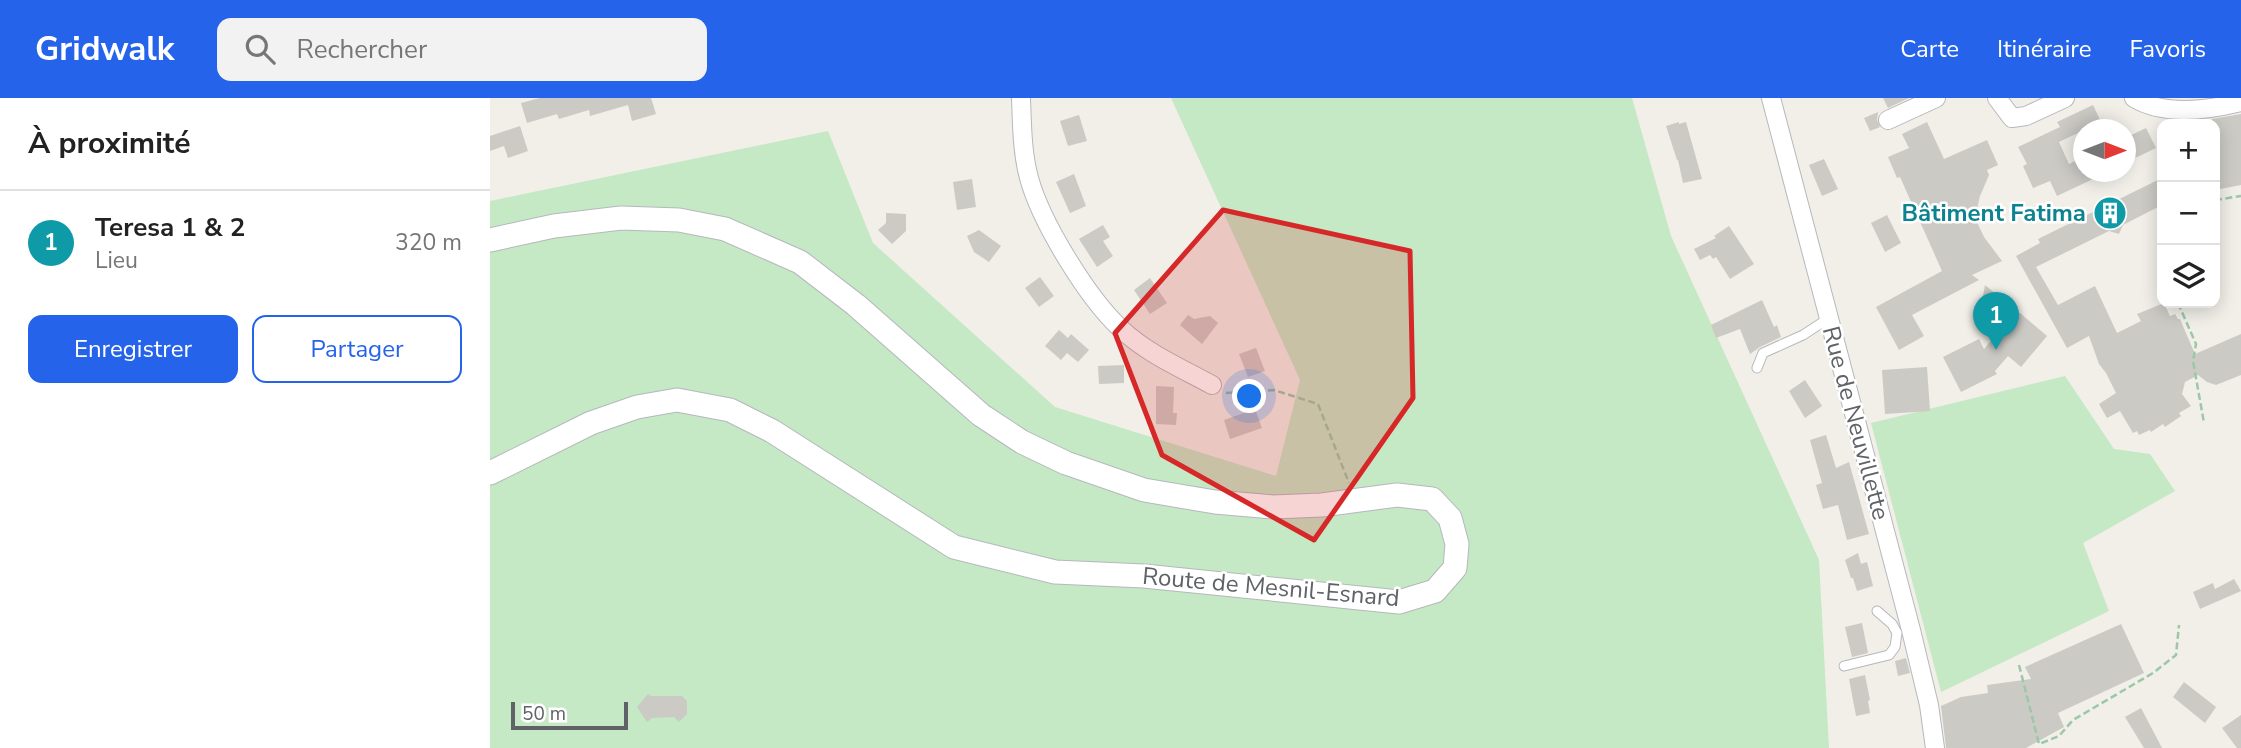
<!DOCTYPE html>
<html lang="fr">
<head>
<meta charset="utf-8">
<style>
	:root { --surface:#fff; --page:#f2f2f2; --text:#222; --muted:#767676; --line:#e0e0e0; --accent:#2563eb }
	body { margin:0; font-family:"Nunito Sans",sans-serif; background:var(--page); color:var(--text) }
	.controls { position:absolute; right:21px; top:21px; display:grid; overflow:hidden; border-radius:14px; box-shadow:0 4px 18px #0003 }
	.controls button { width:63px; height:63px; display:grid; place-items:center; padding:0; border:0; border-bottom:2px solid var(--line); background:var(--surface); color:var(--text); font:35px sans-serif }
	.compass { position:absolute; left:1583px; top:21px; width:63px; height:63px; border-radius:50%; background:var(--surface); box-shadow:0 4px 18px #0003; rotate:90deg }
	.scale { position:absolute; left:21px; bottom:18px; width:117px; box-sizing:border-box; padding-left:7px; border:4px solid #5f6368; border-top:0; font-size:19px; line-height:24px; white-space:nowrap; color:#5f6368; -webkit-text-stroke:5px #fff; paint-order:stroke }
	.you { position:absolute; left:760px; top:299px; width:24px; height:24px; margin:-18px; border:5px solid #fff; border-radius:50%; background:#1a73e8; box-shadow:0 0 0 10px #1a73e833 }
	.badge { display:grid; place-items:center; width:46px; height:46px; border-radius:50%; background:var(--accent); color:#fff; font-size:23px; font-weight:700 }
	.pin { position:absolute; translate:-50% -58px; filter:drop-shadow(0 2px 4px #0008) }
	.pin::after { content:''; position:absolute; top:37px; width:24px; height:21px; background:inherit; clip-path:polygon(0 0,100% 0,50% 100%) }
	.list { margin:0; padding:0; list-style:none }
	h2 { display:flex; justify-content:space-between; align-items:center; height:91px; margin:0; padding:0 28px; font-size:30px }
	h2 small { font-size:23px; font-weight:400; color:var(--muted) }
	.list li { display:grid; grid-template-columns:46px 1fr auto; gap:21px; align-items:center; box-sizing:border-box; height:105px; padding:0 28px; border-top:2px solid var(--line) }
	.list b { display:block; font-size:26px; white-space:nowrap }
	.list p { margin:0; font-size:23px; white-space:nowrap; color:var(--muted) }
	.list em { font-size:23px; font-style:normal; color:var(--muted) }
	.actions { display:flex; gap:14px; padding:21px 28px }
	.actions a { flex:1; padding:16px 0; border:2px solid var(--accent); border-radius:14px; text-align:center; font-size:24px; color:var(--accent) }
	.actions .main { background:var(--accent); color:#fff }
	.icon { flex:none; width:38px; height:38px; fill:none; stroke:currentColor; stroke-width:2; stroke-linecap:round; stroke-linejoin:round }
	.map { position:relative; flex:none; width:1751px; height:650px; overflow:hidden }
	header { display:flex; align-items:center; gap:42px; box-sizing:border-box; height:98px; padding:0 35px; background:var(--accent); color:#fff }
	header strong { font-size:33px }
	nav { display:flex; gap:38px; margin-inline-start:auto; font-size:24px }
	.search { width:490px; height:63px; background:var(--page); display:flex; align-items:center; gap:18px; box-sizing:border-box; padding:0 24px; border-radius:14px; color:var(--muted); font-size:26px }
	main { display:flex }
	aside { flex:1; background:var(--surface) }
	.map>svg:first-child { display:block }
	.green { fill:#c5e8c5 }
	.building { fill:#cccac5 }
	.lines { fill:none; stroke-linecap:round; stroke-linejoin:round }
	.service-casing { stroke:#b5b8bc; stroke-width:11 }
	.minor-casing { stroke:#b5b8bc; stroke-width:20 }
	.tertiary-casing { stroke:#b5b8bc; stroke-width:25 }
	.path { stroke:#9cc7a9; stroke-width:2.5; stroke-dasharray:7 3.5; stroke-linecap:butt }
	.service { stroke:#fff; stroke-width:9 }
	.minor { stroke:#fff; stroke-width:18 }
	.tertiary { stroke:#fff; stroke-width:23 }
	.marked { fill:#d62828; fill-opacity:0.2; stroke:#d62828; stroke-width:5; stroke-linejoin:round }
	.labels { text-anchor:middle; stroke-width:5; stroke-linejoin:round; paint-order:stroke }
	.culture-label { font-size:24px; font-weight:bold; fill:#0d838f; stroke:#fff; text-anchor:end }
	.street-label { font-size:24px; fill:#5f6368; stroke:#fff }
</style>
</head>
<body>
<header>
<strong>Gridwalk</strong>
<div class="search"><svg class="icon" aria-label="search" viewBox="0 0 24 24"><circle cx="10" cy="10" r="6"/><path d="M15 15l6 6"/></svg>Rechercher</div>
<nav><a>Carte</a><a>Itinéraire</a><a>Favoris</a></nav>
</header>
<main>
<aside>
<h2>À proximité<small></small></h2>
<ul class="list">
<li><span class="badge" style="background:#0f9aa8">1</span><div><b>Teresa 1 &amp; 2</b><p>Lieu</p></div><em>320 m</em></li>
</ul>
<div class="actions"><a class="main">Enregistrer</a><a>Partager</a></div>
</aside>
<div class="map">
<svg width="1751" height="650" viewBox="0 0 1751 650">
	<rect width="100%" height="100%" fill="#f1efe8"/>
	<!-- green -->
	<g class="green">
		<path d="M 681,0 L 1142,0 L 1181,138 L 1329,462 L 1339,650 L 0,650 L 0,103 L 338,33 L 383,145 L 565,309 L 786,378 L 810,282 Z"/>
		<path d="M 1575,278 L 1624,351 L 1660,356 L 1685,393 L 1593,445 L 1619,513 L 1451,594 L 1381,325 Z"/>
	</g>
	<!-- building -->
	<g class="building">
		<path d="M 50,0 L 161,0 L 166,16 L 142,23 L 138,7 L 100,18 L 99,12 L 69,21 L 67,16 L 37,25 L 31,5 Z"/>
		<path d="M 1393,0 L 1419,0 L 1398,10 Z"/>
		<path d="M 1603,7 L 1611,24 L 1569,44 L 1579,66 L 1593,59 L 1593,74 L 1618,74 L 1567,98 L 1560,83 L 1543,90 L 1533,68 L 1537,66 L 1528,49 L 1570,29 L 1567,24 Z"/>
		<path d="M 1388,14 L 1387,22 L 1390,29 L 1380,33 L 1374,20 Z"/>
		<path d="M 1751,16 L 1751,87 L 1725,92 L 1725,26 L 1723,26 L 1722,21 Z"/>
		<path d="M 589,17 L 597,43 L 578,48 L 570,23 Z"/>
		<path d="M 1189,24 L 1189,26 L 1196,24 L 1212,81 L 1193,85 L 1188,62 L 1187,62 L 1176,28 Z"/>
		<path d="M 1437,24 L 1454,61 L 1497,42 L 1508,67 L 1497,72 L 1499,77 L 1490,98 L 1485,120 L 1494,139 L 1512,163 L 1482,177 L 1489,182 L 1422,217 L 1434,238 L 1409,252 L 1386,209 L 1452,173 L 1410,79 L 1407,80 L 1398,59 L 1419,50 L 1412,36 Z"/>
		<path d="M 30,28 L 38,53 L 18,60 L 14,48 L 0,53 L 0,38 Z"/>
		<path d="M 1656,30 L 1666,50 L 1635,65 L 1635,40 Z"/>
		<path d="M 1334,61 L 1348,91 L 1332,98 L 1319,67 Z"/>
		<path d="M 584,76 L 596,108 L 580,115 L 566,84 Z"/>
		<path d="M 1672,80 L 1672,107 L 1633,127 L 1629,136 L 1619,133 L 1546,169 L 1568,207 L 1605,188 L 1627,235 L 1651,223 L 1647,216 L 1674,205 L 1680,218 L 1685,216 L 1688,221 L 1690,221 L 1705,256 L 1751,236 L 1751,277 L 1726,287 L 1717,284 L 1708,277 L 1695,284 L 1692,296 L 1701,308 L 1689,315 L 1691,318 L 1675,329 L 1673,326 L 1661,334 L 1660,332 L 1649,337 L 1647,333 L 1643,335 L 1630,313 L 1617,320 L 1609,306 L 1626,295 L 1616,275 L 1609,266 L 1599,238 L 1577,250 L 1526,158 L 1550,145 L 1548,141 Z"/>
		<path d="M 482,81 L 486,109 L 467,112 L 463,84 Z"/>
		<path d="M 396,115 L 416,116 L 416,133 L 402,146 L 388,132 L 396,125 Z"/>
		<path d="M 1397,117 L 1411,145 L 1395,154 L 1381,125 Z"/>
		<path d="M 613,127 L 620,139 L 613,143 L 623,158 L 607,169 L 589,141 Z"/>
		<path d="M 1239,128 L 1264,166 L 1240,181 L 1226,159 L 1223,161 L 1220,157 L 1210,162 L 1204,151 L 1226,140 L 1224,138 Z"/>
		<path d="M 489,132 L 511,148 L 499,164 L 484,154 L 477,138 Z"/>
		<path d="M 550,179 L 564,198 L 549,209 L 535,190 Z"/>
		<path d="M 660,180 L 677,205 L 660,216 L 644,192 Z"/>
		<path d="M 1495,187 L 1521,209 L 1489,219 Z"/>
		<path d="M 1272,202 L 1284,229 L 1287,227 L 1291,239 L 1270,249 L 1260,256 L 1250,231 L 1226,240 L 1221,227 Z"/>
		<path d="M 1525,215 L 1530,215 L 1557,238 L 1531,269 L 1518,258 L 1505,273 L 1507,276 L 1471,294 L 1453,259 L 1489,241 L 1494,251 Z"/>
		<path d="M 698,217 L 704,221 L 720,218 L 728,225 L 712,246 L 690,227 Z"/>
		<path d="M 569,232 L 578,240 L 581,236 L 599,252 L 588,264 L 577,255 L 571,262 L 555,248 Z"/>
		<path d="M 766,250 L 775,273 L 758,279 L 749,256 Z"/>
		<path d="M 634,267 L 634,285 L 609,286 L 608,268 Z"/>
		<path d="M 1437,269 L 1440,313 L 1395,316 L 1392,272 Z"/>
		<path d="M 1315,282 L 1332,308 L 1315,320 L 1299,293 Z"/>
		<path d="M 666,288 L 684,289 L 683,315 L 687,315 L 686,327 L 666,326 Z"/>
		<path d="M 765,311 L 772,330 L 740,341 L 734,322 Z"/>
		<path d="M 1336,337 L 1346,370 L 1359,364 L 1379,436 L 1357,442 L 1348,407 L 1333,411 L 1326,387 L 1332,385 L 1320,342 Z"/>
		<path d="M 1368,455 L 1371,466 L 1377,464 L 1383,488 L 1367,493 L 1363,480 L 1361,480 L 1355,462 Z"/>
		<path d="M 1744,481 L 1751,493 L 1710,511 L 1703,494 L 1723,485 L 1725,491 Z"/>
		<path d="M 1372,525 L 1378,555 L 1362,559 L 1355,529 Z"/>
		<path d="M 1631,526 L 1654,575 L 1568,615 L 1574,629 L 1536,650 L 1456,650 L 1451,608 L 1471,599 L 1498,595 L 1497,587 L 1541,581 L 1535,569 Z"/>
		<path d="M 1416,560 L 1420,575 L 1408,578 L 1405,563 Z"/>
		<path d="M 1375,577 L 1380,602 L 1378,603 L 1380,615 L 1366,618 L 1359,581 Z"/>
		<path d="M 1694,584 L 1726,609 L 1715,625 L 1683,599 Z"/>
		<path d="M 158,596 L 161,598 L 192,598 L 197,603 L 197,616 L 189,624 L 184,619 L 162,620 L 157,624 L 147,609 Z"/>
		<path d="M 1651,610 L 1672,650 L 1654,650 L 1635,619 Z"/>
		<path d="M 1751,617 L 1751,650 L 1747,650 L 1732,630 Z"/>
	</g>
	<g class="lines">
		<defs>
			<g id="service">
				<path d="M 1267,270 L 1273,255 L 1313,237 L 1333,224 L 1339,223"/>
				<path d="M 1354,568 L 1399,557 L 1405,549 L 1407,535 L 1402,526 L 1387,513"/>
			</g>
			<g id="minor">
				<path d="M 531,0 C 532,26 532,54 539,80 C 551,124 597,199 630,230 C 656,255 691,270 722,287"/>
				<path d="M 1281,0 L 1421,532 L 1439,607 L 1445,650"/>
				<path d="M 1507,0 L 1522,20 L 1536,18 L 1575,0"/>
				<path d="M 1644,0 C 1674,18 1719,12 1751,4"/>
				<path d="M 1398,22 L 1446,0"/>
			</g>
			<path id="tertiary" d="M 0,142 L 64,128 L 131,120 L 189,122 L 235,131 L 310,164 L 366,207 L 491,317 L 532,344 L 576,365 L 654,392 L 725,404 L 783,409 L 832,407 L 907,397 L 942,401 L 960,420 L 967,446 L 965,470 L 945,493 L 909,504 L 654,478 L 565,474 L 464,449 L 282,333 L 240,312 L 187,302 L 147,309 L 101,325 L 0,375"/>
		</defs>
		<!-- service casing -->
		<use href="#service" class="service-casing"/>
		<!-- minor casing -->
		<use href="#minor" class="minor-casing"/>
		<!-- tertiary casing -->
		<use href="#tertiary" class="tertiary-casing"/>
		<!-- path -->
		<g class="path">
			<path d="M 1725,102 L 1751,98"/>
			<path d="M 1688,205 L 1706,246 L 1703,263 L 1714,325"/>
			<path d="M 736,295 L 784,292 L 828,306 L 859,385"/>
			<path d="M 1529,567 L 1549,646 L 1569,638 L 1583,622 L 1663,575 L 1686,557 L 1689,527"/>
		</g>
		<!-- service -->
		<use href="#service" class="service"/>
		<!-- minor -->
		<use href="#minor" class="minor"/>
		<!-- tertiary -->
		<use href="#tertiary" class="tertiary"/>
	</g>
	<!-- marked area -->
	<path class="marked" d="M 733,112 L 920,153 L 923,300 L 824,442 L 672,357 L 625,235 Z"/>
	<!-- icons -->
	<defs>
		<symbol id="building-disc" viewBox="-11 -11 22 22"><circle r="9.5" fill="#0f9aa8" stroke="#fff"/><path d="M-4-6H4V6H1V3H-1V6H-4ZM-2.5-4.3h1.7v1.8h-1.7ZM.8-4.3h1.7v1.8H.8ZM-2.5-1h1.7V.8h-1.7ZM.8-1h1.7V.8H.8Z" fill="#fff"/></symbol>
	</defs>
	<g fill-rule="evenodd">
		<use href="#building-disc" x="1601" y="96" width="38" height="38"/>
	</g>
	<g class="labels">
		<!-- culture labels -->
		<g class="culture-label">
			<text x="1596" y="123">Bâtiment Fatima</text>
		</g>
		<!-- street labels -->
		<g class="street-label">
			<text transform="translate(1366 325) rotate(75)" y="8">Rue de Neuvillette</text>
			<text transform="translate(781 489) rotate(5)" y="8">Route de Mesnil-Esnard</text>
		</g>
	</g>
</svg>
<div class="controls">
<button>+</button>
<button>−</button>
<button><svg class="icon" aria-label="layers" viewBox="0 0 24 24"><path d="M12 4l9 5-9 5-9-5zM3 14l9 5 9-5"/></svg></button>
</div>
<svg class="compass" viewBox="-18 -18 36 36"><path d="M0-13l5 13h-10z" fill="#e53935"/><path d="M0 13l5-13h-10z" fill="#767676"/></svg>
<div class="scale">50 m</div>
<div class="you"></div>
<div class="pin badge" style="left:1506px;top:252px;background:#0f9aa8">1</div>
</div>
</main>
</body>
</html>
